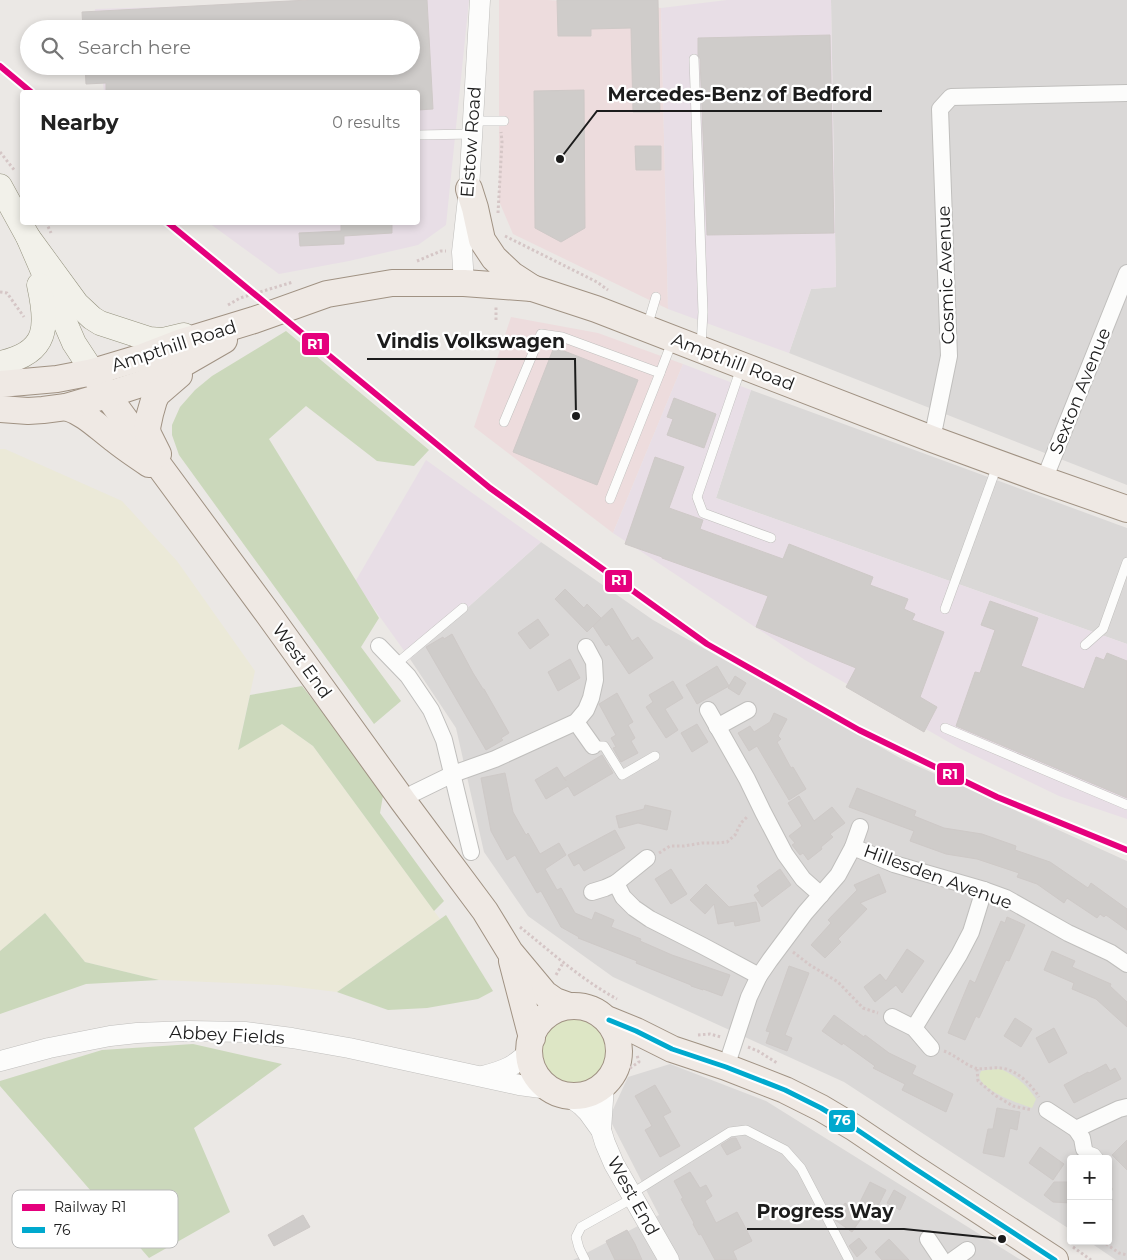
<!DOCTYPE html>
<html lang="en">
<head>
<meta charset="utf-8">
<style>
	:root { --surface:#fff; --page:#f6f6f6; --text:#222; --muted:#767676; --line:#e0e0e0 }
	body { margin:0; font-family:Montserrat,sans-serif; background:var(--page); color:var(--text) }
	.controls { position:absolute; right:15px; bottom:15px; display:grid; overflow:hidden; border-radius:5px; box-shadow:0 2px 8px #0003 }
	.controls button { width:45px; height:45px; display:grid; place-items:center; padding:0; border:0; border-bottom:1px solid var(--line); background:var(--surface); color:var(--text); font:25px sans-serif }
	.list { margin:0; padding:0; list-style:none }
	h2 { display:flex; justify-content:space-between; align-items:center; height:65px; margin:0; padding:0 20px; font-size:21px }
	h2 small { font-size:16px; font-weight:400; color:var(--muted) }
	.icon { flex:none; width:28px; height:28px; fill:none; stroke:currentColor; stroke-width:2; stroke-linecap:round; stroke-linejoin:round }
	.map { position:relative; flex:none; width:1127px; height:1260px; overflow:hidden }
	.search { position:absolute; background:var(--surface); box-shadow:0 2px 8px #0003; left:20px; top:20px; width:400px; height:55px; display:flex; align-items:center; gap:12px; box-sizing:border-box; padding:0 18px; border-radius:28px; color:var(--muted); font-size:19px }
	.panel { position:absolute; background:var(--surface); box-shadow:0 2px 8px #0003; left:20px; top:90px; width:400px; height:135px; border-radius:5px }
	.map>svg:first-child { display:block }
	.residential { fill:#dad8d7 }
	.commercial { fill:#eddcdd }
	.industrial { fill:#e8dee6 }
	.farmland { fill:#ebe9d8 }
	.grass { fill:#dde6c5 }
	.forest { fill:#cbd8bb }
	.building { fill:#cfccca; stroke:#cec9c7 }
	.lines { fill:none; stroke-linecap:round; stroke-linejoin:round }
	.service-casing { stroke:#c0bfbd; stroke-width:10 }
	.minor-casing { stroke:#c0bfbd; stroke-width:18 }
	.tertiary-casing { stroke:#c0bfbd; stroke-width:21 }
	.secondary-casing { stroke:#94927e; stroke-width:25 }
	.primary-casing { stroke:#a09283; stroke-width:28 }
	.path { stroke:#d5c6c6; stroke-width:3; stroke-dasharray:2.5 2.5; stroke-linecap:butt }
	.service { stroke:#fcfcfb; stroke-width:9 }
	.minor { stroke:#fcfcfb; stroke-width:16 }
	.tertiary { stroke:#fcfcfb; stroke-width:20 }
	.secondary { stroke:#f2f1ea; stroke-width:24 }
	.primary { stroke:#efe9e4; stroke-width:26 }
	.bus-1-casing { stroke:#fff; stroke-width:9 }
	.bus-1 { stroke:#00a9ce; stroke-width:5 }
	.rail-1-casing { stroke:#fff; stroke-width:10 }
	.rail-1 { stroke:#e5007d; stroke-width:6 }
	.labels { text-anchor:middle; stroke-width:4.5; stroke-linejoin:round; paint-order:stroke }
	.street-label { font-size:18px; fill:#1c1c1c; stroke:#fff }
	.key { fill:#fff; stroke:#bbb; stroke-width:1 }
	.key-label { font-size:14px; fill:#1c1c1c }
	.leader { fill:none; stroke:#1c1c1c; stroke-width:2 }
	.callout-dot { fill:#1c1c1c; stroke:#fff; stroke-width:2 }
	.callout-label { font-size:19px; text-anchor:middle; font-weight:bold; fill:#1c1c1c; stroke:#fff; stroke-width:4.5; stroke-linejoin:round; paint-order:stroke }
	.line-badge { stroke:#fff; stroke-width:2 }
	.badge-label { font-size:14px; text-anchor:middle; font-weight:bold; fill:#fff }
</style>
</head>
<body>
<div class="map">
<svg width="1127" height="1260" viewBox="0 0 1127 1260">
	<rect width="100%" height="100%" fill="#ebe8e5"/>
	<!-- residential -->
	<g class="residential">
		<path d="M 831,0 L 1127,0 L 1127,485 L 789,353 L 811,289 L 836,287 Z"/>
		<path d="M 751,390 L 1127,528 L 1127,644 L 716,498 Z"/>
		<path d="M 541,542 L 653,620 L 902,759 L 1127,861 L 1127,1260 L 1116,1260 L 1088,1241 L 1108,1241 L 1108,1159 L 1071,1159 L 1071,1230 L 844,1082 L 613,977 L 528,916 L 484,852 L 456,728 L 410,659 Z"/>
		<path d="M 670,1064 L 766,1101 L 1021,1260 L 573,1260 L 659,1215 L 609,1118 L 628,1077 Z"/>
	</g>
	<!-- commercial -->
	<g class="commercial">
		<path d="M 499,0 L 548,0 L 661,8 L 668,309 L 513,234 L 499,201 Z"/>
		<path d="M 511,317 L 598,333 L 683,364 L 613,533 L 474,427 Z"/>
	</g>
	<!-- industrial -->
	<g class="industrial">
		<path d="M 404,0 L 469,0 L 446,225 L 418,245 L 349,261 L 279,274 L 209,223 L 418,222 L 418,92 L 104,92 L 101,66 L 411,66 L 411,29 L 97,29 L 95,9 Z"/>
		<path d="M 727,0 L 831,0 L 836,287 L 811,289 L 789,353 L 668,309 L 661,8 Z"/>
		<path d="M 683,364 L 751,390 L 716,498 L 1127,644 L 1127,819 L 1059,796 L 959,748 L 805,660 L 613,533 Z"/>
		<path d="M 426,460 L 541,542 L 410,659 L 355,582 Z"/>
	</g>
	<!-- farmland -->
	<path class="farmland" d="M 0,449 L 5,449 L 122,501 L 177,561 L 255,671 L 238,749 L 282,724 L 313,746 L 440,919 L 337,992 L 279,985 L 159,980 L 85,962 L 45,913 L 0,951 Z"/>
	<!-- grass -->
	<g class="grass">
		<circle cx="575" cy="1050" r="33"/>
		<path d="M 1001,1069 C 1017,1077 1026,1084 1036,1099 L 1032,1108 C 1019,1104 986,1092 980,1079 C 979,1076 980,1074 981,1071 L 987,1070 Z"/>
	</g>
	<!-- forest -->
	<g class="forest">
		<path d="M 286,331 L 429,450 L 414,466 L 377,461 L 306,406 L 269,439 L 379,618 L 361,647 L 401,701 L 374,724 L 179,455 L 172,435 L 172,425 L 180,407 L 195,390 L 212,376 Z"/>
		<path d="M 302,686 L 384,790 L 380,813 L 444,901 L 434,911 L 313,746 L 282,724 L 238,750 L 250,695 Z"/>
		<path d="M 45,913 L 85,962 L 159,980 L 86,984 L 0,1014 L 0,951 Z"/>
		<path d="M 446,915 L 493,991 L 478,999 L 427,1008 L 388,1010 L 337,992 Z"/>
		<path d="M 193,1044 L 282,1064 L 194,1128 L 230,1212 L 149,1258 L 0,1086 L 0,1081 L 102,1050 Z"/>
	</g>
	<!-- building -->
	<g class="building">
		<path d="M 308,0 L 427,0 L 433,109 L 418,110 L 418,92 L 106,92 L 106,83 L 86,84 L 85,66 L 411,66 L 411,29 L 83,29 L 82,12 Z"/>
		<path d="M 557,0 L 658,0 L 660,112 L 633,112 L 631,28 L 591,29 L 591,36 L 558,36 Z"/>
		<path d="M 830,35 L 834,233 L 707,235 L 700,59 L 698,55 L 698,38 Z"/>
		<path d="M 584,90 L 585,228 L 561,242 L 535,228 L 534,91 Z"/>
		<path d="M 635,146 L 661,146 L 661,170 L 636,170 Z"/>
		<path d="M 341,222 L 392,222 L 392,233 L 344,236 L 344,244 L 300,246 L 299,233 L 341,231 Z"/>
		<path d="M 554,347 L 638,380 L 597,485 L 513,452 Z"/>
		<path d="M 674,398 L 716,414 L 704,448 L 667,435 L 673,419 L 667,417 Z"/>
		<path d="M 655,457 L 684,467 L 669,508 L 703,520 L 700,529 L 783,559 L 789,544 L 873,577 L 870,585 L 908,599 L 904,609 L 915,614 L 912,620 L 944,632 L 920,697 L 937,707 L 924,732 L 846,687 L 856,668 L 756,627 L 768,596 L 662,558 L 662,557 L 625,544 Z"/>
		<path d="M 565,589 L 584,608 L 587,604 L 601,618 L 587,632 L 555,599 Z"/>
		<path d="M 990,601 L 1038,618 L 1021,666 L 1084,689 L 1096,657 L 1104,660 L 1107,653 L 1127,661 L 1127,798 L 956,726 L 975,672 L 980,673 L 995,630 L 981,625 Z"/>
		<path d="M 612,608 L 632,641 L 638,637 L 653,658 L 629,674 L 609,644 L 606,646 L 593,626 Z"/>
		<path d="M 538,619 L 549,635 L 530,649 L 518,633 Z"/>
		<path d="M 452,634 L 473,673 L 483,689 L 484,689 L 509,733 L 501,738 L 503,740 L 486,750 L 426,647 L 443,637 L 444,639 Z"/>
		<path d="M 570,659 L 580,678 L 558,691 L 548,672 Z"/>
		<path d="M 717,666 L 729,686 L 735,676 L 746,683 L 739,695 L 728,688 L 729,686 L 697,704 L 686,685 Z"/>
		<path d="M 673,681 L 683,698 L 665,709 L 678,730 L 666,738 L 646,707 L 653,702 L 649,695 Z"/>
		<path d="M 617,693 L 633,722 L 628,725 L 635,738 L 631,741 L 638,753 L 621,762 L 613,748 L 616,747 L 611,738 L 616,735 L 599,704 Z"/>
		<path d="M 774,713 L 787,719 L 778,736 L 781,739 L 777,742 L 791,768 L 793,767 L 806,789 L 789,800 L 757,746 L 749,751 L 738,733 L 750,726 L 754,732 L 770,722 Z"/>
		<path d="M 697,724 L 708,742 L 692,752 L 681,733 Z"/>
		<path d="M 602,755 L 613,773 L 574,796 L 568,786 L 546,799 L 535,780 L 557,767 L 566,781 L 564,778 Z"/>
		<path d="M 505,773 L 513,812 L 526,835 L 528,833 L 540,854 L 559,843 L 566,855 L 545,869 L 557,890 L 561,888 L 575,913 L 592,920 L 595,912 L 614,920 L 611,927 L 641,939 L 640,941 L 672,955 L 730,975 L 722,996 L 703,989 L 703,990 L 691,986 L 691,985 L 636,963 L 637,961 L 578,938 L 579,937 L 561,927 L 541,891 L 537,893 L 515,855 L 507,860 L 491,831 L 481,778 Z"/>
		<path d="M 857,788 L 916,811 L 914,816 L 944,828 L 982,834 L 1016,846 L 1015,850 L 1050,862 L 1088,888 L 1091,883 L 1127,909 L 1127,930 L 1106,915 L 1104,917 L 1100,914 L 1097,918 L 1067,898 L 1064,903 L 1037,884 L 1017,877 L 1019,873 L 977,859 L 946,854 L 910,841 L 914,831 L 849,807 Z"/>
		<path d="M 799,796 L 814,821 L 832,807 L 845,823 L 830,834 L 833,837 L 821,847 L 822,849 L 808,860 L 803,853 L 800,855 L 792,845 L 795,843 L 789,836 L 802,826 L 788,803 Z"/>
		<path d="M 645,805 L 671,811 L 667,830 L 638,823 L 619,828 L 616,816 L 644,809 Z"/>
		<path d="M 615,830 L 625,848 L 584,871 L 579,863 L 574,866 L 568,855 Z"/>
		<path d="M 671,869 L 687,894 L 671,904 L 655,879 Z"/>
		<path d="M 780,869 L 791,885 L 762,907 L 754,895 L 760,891 L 757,886 Z"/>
		<path d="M 879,874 L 886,892 L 860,903 L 867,909 L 838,939 L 841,942 L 825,958 L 811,945 L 831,923 L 828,920 L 857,890 L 854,885 Z"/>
		<path d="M 706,884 L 729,907 L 756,902 L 760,921 L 735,926 L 734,921 L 718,924 L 714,904 L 705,914 L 690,900 Z"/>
		<path d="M 1007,917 L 1025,925 L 1009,961 L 1006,960 L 979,1018 L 976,1016 L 965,1040 L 948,1033 L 970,980 L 975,983 L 1001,921 L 1005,923 Z"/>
		<path d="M 907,949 L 924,961 L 902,993 L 896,985 L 875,1002 L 864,987 L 880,974 L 886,981 Z"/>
		<path d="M 1052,951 L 1075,961 L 1072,967 L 1111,984 L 1110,986 L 1127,1002 L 1127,1027 L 1096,999 L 1072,989 L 1074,983 L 1044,970 Z"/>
		<path d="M 789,966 L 809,973 L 785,1035 L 792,1038 L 787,1051 L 766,1043 L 770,1032 L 766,1031 Z"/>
		<path d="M 834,1015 L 864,1037 L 865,1035 L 889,1053 L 916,1066 L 912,1074 L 953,1094 L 946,1112 L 902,1090 L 905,1084 L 873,1068 L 875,1066 L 843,1043 L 842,1045 L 822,1031 Z"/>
		<path d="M 1015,1018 L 1032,1029 L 1021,1047 L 1004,1036 Z"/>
		<path d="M 1054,1028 L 1067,1053 L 1049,1063 L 1036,1038 Z"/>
		<path d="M 1106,1064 L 1110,1071 L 1115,1068 L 1121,1079 L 1074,1103 L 1064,1085 L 1088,1072 L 1089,1073 Z"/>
		<path d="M 655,1085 L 671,1112 L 663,1116 L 680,1146 L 660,1157 L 645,1130 L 652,1126 L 635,1096 Z"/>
		<path d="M 997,1108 L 1020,1112 L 1017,1130 L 1010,1128 L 1004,1157 L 983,1153 L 988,1129 L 993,1129 Z"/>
		<path d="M 732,1138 L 736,1138 L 741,1148 L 727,1155 L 721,1145 Z"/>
		<path d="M 1127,1140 L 1127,1170 L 1112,1155 Z"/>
		<path d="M 1040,1147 L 1064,1164 L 1053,1180 L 1029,1163 Z"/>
		<path d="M 690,1172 L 700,1188 L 706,1185 L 712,1196 L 705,1201 L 716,1223 L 737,1212 L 743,1223 L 752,1241 L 733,1251 L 737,1260 L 715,1260 L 701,1234 L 699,1235 L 693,1224 L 694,1223 L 681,1199 L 683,1198 L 674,1181 Z"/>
		<path d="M 870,1182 L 886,1190 L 874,1214 L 858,1206 Z"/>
		<path d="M 1054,1182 L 1071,1182 L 1071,1203 L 1053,1202 L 1044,1195 Z"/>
		<path d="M 894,1190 L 906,1197 L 900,1210 L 887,1203 Z"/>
		<path d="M 845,1203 L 863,1216 L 852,1232 L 835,1220 L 834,1218 Z"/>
		<path d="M 303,1215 L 310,1227 L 274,1246 L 268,1235 Z"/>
		<path d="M 627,1230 L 635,1244 L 642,1260 L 615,1260 L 606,1241 Z"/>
		<path d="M 859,1238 L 867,1248 L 857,1257 L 849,1246 Z"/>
		<path d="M 889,1239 L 909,1260 L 882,1260 L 875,1252 Z"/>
	</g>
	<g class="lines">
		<defs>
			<g id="service">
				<path d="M 694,59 L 703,312 L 701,347"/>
				<path d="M 473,121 L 504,121"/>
				<path d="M 418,135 L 472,134"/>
				<path d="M 647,327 L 656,297"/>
				<path d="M 741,368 L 697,497 L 703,513 L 771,538"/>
				<path d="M 504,422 L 541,334 L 562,337 L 660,373 L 672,342"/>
				<path d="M 610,499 L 660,373"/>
				<path d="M 945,609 L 997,466"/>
				<path d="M 1085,645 L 1103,629 L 1127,562"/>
				<path d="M 396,664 L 463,608"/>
				<path d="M 945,728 L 1127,805"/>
				<path d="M 593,746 L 604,746 L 622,775 L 655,756"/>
				<path d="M 1084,1149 L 1095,1153 L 1100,1159"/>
				<path d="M 1108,1191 L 1108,1198"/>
				<path d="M 631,1194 L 730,1132 L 746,1130 L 785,1150 L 801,1168 L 849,1260"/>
				<path d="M 585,1260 L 579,1248 L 576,1237 L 581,1227 L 633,1198"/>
			</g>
			<g id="minor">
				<path d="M 932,439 L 949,356 L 940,109 L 951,97 L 1127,93"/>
				<path d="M 1044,480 L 1127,273"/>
				<path d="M 379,646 L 408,676 L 431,710 L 444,740 L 471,852"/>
				<path d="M 708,710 L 747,779 L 763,812 L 785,854 L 803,879 L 821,895"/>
				<path d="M 576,722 L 593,746"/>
				<path d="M 717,727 L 748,710"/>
				<path d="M 403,801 L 414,793 L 453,774 L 495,759 L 576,722 L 586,710 L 591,698 L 595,680 L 594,662 L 586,647"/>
				<path d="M 853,847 L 894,864 L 984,890 L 1006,898 L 1068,933 L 1111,953 L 1127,964"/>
				<path d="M 616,883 L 623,897 L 634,908 L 650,919 L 703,946 L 759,976"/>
				<path d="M 592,892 L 605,888 L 616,883 L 647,858"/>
				<path d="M 892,1017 L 914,1028 L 931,1048"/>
				<path d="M 914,1028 L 959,955 L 971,932 L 984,890"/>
				<path d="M 726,1067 L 749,997 L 759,976 L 770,960 L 805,913 L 838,875 L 853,847 L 860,827"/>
				<path d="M 1047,1110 L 1076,1129 L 1082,1138 L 1084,1149"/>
				<path d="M 1076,1129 L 1119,1109 L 1127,1107"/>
				<path d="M 928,1239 L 942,1260"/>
				<path d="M 953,1260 L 967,1250"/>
			</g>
			<g id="tertiary">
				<path d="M 464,283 L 462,252 L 469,189 L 480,0"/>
				<path d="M 0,1061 L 49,1048 L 110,1036 L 137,1033 L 189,1031 L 245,1032 L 292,1038 L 349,1048 L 519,1085 L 549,1089"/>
				<path d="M 483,1076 C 506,1070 513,1067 530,1051"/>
				<path d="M 567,1095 L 581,1105 L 588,1112 L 601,1130 L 605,1143 L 614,1164 L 669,1260"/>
				<path d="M 601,1130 L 604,1085"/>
			</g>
			<g id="secondary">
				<path d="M 0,186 L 28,237 L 74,343 L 93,372"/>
				<path d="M 28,237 L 77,304 L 92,318 L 100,323 L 149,339 L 163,340 L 184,335"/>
				<path d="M 0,363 C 49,353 48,326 39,285"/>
			</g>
			<g id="primary">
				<path d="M 469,189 L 475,208 L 482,240 L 494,258 L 512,275 L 532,288"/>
				<path d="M 93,372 L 107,395 L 269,615 L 403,801 L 485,911 L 510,952 L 545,994 L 555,1001 L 569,1006"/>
				<path d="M 0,384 L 57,379 L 93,372 L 143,357 L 182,342 L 254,320 L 327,294 L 392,283 L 464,283 L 532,288 L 596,309 L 932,439 L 1044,480 L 1127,509"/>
				<path d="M 66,407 C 85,413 98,427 114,439 C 125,448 137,456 149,464"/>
				<path d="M 0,409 L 28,411 L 43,410 L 66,407 L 107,395 L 144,383 L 172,370 L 224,340"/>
				<path d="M 158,454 L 148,434 L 147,428 L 150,414 L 154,400 L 157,394 L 179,375"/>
				<path d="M 512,961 L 532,1038"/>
				<circle cx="574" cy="1051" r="45"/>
				<path d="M 609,1020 L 636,1031 L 672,1049 L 726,1067 L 785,1090 L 821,1108 L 853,1127 L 911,1166 L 1055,1260"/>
			</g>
		</defs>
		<!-- service casing -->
		<use href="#service" class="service-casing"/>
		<!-- minor casing -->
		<use href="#minor" class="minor-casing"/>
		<!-- tertiary casing -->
		<use href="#tertiary" class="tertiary-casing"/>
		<!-- secondary casing -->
		<use href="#secondary" class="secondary-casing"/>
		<!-- primary casing -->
		<use href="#primary" class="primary-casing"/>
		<!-- path -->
		<g class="path">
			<path d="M 0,152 L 15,171"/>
			<path d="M 498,213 L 502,142 L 501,132"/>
			<path d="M 46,222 L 51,233"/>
			<path d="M 505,236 L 597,282 L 608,290"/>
			<path d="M 417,261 L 441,251 L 446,251"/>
			<path d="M 0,292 L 7,293 L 24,317"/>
			<path d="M 228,305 L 240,298 L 293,282"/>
			<path d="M 496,320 L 496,306"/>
			<path d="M 659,853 L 670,846 L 684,846 L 702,843 L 717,843 L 727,842 L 735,835 L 741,823 L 748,816"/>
			<path d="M 520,927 C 551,952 582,980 617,999"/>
			<path d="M 793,952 L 810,965 L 838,982 L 863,1008 L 878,1013"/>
			<path d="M 556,975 L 563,963"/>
			<path d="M 698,1035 L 710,1034 L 721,1037"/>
			<path d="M 748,1047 L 758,1051 L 777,1063"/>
			<path d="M 944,1051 C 955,1055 964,1064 975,1068 C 982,1070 992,1067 999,1068 C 1015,1068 1031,1084 1039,1097"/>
			<path d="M 977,1069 L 978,1081 L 996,1096 L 1013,1106 L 1032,1110"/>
			<path d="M 621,1080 L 627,1070 L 639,1062 L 637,1055"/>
			<path d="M 1102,1241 L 1119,1253 L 1127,1255"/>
			<path d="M 1073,1247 L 1091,1260"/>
		</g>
		<!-- service -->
		<use href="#service" class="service"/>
		<!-- minor -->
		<use href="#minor" class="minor"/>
		<!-- tertiary -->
		<use href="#tertiary" class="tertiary"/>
		<!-- secondary -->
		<use href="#secondary" class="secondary"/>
		<!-- primary -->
		<use href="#primary" class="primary"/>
		<defs>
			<path id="bus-1" d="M 609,1020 L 636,1031 L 672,1049 L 726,1067 L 785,1090 L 821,1108 L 853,1127 L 911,1166 L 1055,1260"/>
		</defs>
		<!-- bus-1 casing -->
		<use href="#bus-1" class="bus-1-casing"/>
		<!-- bus-1 -->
		<use href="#bus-1" class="bus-1"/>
		<defs>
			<g id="rail-1">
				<path d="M 0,66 L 31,92"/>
				<path d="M 167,222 L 490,488 L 707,644 L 859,730 L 997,797 L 1127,850"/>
			</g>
		</defs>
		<!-- rail-1 casing -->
		<use href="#rail-1" class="rail-1-casing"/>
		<!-- rail-1 -->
		<use href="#rail-1" class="rail-1"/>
	</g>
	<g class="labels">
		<!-- street labels -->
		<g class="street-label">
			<text transform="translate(471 142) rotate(-86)" y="6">Elstow Road</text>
			<text transform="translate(946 275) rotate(-92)" y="6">Cosmic Avenue</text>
			<text transform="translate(174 346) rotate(-18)" y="6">Ampthill Road</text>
			<text transform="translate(733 362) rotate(21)" y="6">Ampthill Road</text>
			<text transform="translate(1080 391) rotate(-68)" y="6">Sexton Avenue</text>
			<text transform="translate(302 661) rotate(54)" y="6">West End</text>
			<text transform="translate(938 877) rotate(20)" y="6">Hillesden Avenue</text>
			<text transform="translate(227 1035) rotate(3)" y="6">Abbey Fields</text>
			<text transform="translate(633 1196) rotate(61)" y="6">West End</text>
		</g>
	</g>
	<!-- legend -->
	<rect x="12" y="1190" width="166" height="58" rx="8" class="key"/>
	<rect x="22" y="1204" width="23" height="7" fill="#e5007d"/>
	<rect x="22" y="1227" width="23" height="6" fill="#00a9ce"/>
	<g class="key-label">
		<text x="54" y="1212">Railway R1</text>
		<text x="54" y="1235">76</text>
	</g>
	<!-- callouts -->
	<path class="leader" d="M560 159L597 111H882M576 416L575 359H367M1002 1239L904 1229H747"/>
	<g class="callout-dot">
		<circle cx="560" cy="159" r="5"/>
		<circle cx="576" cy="416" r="5"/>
		<circle cx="1002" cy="1239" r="5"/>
	</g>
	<g class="callout-label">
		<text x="740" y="101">Mercedes-Benz of Bedford</text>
		<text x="471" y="348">Vindis Volkswagen</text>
		<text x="825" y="1218">Progress Way</text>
	</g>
	<g class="line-badge">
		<rect x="301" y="332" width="29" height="24" rx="5" fill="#e5007d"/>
		<rect x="604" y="569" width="29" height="24" rx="5" fill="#e5007d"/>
		<rect x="936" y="762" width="29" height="24" rx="5" fill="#e5007d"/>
		<rect x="828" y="1109" width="28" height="24" rx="5" fill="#00a9ce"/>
	</g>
	<g class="badge-label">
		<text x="315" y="349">R1</text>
		<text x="619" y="585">R1</text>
		<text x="950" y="779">R1</text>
		<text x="842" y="1125">76</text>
	</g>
</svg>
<div class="controls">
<button>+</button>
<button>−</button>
</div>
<div class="search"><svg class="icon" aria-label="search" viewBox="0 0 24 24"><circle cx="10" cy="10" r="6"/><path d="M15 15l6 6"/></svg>Search here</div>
<section class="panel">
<h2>Nearby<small>0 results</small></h2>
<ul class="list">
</ul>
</section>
</div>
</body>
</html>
